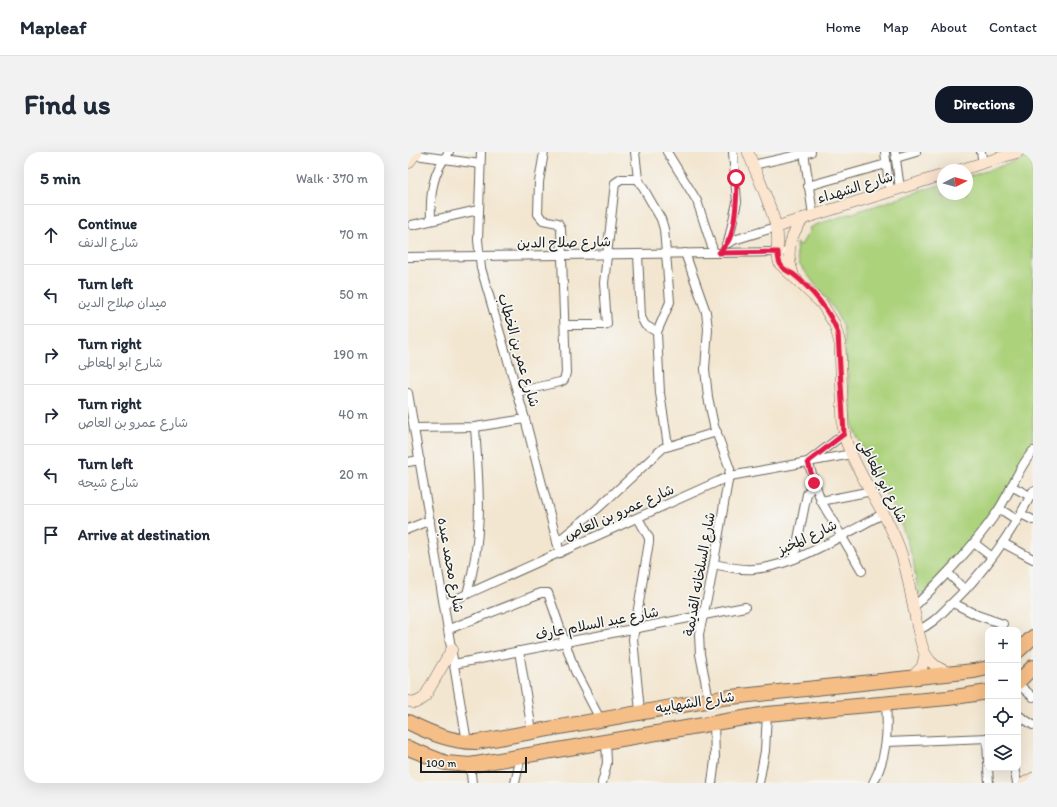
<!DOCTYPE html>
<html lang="en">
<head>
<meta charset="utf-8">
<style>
	:root { --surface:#fff; --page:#f2f2f3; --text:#1f2937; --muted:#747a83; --line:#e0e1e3; --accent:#111827 }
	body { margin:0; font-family:Itim,"Playpen Sans Arabic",sans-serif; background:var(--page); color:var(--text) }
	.controls { position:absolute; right:12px; bottom:12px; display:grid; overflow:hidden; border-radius:8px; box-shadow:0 4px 16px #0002 }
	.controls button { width:36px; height:36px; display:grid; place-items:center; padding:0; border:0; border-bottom:1px solid var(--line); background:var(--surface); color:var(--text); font:20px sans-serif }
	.compass { position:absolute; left:529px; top:12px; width:36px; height:36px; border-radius:50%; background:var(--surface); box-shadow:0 4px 16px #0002; rotate:84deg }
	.scale { position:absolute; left:12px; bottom:10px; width:107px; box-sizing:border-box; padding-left:4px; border:2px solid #1c1c1c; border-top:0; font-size:11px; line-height:14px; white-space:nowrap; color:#1c1c1c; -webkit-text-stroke:3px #f6f6f2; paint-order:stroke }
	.stop { position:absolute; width:12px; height:12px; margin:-9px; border:3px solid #e11d48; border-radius:50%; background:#fff }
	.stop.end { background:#e11d48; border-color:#fff; box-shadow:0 1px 4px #0008 }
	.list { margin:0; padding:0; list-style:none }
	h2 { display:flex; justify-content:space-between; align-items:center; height:52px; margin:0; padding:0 16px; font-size:17px }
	h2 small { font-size:13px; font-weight:400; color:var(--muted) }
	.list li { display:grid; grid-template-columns:26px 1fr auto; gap:12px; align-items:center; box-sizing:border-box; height:60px; padding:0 16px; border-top:1px solid var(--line) }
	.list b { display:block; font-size:15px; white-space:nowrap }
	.list p { margin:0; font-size:13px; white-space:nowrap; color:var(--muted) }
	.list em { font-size:13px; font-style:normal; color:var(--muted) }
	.icon { flex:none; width:22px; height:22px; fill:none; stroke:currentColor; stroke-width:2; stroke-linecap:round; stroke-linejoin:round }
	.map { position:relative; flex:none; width:625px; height:631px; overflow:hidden; border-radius:16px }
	header { display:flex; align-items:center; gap:24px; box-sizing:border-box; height:56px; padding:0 20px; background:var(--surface); border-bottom:1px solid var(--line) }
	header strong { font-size:19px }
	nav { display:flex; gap:22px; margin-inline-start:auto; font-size:14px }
	.intro { display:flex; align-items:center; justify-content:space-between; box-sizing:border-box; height:96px; padding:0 24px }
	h1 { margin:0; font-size:28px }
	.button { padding:10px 18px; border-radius:16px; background:var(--accent); color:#fff; font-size:14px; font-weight:700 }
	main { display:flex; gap:24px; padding:0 24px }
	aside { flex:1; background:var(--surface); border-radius:16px; box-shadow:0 4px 16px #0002 }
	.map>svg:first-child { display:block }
	.green { fill:#acd27c; stroke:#64774c }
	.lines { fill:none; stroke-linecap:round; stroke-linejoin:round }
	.street-casing { stroke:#67635b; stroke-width:10 }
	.secondary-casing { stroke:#67635b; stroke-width:12 }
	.highway-casing { stroke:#67635b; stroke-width:16 }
	.street { stroke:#fff; stroke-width:8 }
	.secondary { stroke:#fbe5cf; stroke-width:11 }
	.highway { stroke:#f6be87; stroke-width:14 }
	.route { stroke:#e11d48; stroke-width:5 }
	.labels { text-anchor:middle; stroke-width:3.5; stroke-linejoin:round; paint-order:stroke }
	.street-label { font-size:14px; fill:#1c1c1c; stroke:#f6f6f2 }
</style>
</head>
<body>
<header>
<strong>Mapleaf</strong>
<nav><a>Home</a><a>Map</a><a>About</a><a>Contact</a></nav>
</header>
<div class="intro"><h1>Find us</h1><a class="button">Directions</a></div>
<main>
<aside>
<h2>5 min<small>Walk · 370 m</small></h2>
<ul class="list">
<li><svg class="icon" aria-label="ahead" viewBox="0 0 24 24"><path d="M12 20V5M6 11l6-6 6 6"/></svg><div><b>Continue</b><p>شارع الدنف</p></div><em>70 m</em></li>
<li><svg class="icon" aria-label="left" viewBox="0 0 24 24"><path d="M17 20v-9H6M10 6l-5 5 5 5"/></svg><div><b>Turn left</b><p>ميدان صلاح الدين</p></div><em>50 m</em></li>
<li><svg class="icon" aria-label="right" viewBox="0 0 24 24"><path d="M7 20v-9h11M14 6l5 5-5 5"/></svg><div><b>Turn right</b><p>شارع ابو المعاطى</p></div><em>190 m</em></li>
<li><svg class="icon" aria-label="right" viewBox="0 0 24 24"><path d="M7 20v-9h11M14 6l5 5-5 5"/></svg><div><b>Turn right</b><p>شارع عمرو بن العاص</p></div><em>40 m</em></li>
<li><svg class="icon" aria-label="left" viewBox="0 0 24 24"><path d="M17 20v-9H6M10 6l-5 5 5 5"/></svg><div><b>Turn left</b><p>شارع شيحه</p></div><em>20 m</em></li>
<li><svg class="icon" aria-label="arrive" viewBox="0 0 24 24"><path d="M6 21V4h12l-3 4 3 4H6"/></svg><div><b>Arrive at destination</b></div></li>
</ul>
</aside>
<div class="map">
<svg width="625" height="631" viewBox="0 0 625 631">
	<rect width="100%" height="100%" fill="#f6f6f2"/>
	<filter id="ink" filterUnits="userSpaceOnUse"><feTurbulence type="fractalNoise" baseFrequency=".025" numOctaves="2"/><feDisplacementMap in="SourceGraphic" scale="8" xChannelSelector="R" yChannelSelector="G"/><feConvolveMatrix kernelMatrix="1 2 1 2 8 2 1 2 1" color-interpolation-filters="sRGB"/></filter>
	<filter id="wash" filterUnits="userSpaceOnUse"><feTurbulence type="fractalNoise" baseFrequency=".012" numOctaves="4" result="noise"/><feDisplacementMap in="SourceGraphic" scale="16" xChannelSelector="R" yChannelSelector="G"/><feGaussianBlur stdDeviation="0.9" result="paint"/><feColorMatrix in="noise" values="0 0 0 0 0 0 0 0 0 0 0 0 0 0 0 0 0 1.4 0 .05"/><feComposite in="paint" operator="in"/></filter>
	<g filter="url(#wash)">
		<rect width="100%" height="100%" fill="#f3e6d0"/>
		<!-- green -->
		<path class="green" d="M 625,4 L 625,297 L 590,355 L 572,381 L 514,444 L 510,441 L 505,407 L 494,375 L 445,276 L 435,175 L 426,157 L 392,113 L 389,105 L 388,91 L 393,93 L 402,78 L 401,76 L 407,73 L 535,32 L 535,42 L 559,42 L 559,25 Z"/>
	</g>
	<g filter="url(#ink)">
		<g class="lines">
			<defs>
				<g id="street">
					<path d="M 73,0 L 70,88 L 73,116 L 117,267 L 152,401"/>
					<path d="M 227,0 L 230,27 L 253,67 L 256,77 L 262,150 L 249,180 L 252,241 L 260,294"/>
					<path d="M 259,0 L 289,49 L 306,101"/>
					<path d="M 396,0 L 405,63"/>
					<path d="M 477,0 L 482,40"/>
					<path d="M 487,0 L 492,37"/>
					<path d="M 573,0 L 575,11"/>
					<path d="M 0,2 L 72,12"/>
					<path d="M 488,6 L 508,0"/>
					<path d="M 345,13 L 403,0"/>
					<path d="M 400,34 L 478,12"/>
					<path d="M 23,68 C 22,42 24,21 41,0"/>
					<path d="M 4,73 L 70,58"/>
					<path d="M 320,91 L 329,50 L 325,0"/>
					<path d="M 318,92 L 326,88 L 368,75"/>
					<path d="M 277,101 L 298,160 L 300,177 L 297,217 L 300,245 L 306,274 L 322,317 L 302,433 L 291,482 L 292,502 L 301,548"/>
					<path d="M 230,102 L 233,165 L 237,173 L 249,180"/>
					<path d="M 0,105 L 373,100"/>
					<path d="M 157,173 L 196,173 L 199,172 L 196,131 L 207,31 L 213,27 L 230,27"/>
					<path d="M 109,240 L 152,230 L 156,228 L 158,221 L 153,76 L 150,71 L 135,68 L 130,62 L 131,30 L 136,0"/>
					<path d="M 0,241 L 59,590"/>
					<path d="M 6,276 L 67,275 L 117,267"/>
					<path d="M 401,309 L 436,282"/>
					<path d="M 0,310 L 12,308"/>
					<path d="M 400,310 L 413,349 L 454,419"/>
					<path d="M 603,334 L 622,344"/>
					<path d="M 413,349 L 464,339"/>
					<path d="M 592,357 L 609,368"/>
					<path d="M 613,362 L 625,368"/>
					<path d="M 230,366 L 241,386 L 241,390 L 225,487 L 232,559"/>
					<path d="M 0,377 L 22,368"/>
					<path d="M 149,390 L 189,357 L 255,296 L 309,280"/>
					<path d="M 566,391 L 584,405"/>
					<path d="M 595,391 L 625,407"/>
					<path d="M 386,407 L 399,342 L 406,331"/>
					<path d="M 306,412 C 319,415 332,418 346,417 C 388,414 437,381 475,362"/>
					<path d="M 540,421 L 557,438"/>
					<path d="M 59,442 C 76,383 71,335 67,275"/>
					<path d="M 545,451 L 569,463 L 595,472"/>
					<path d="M 37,452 L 322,324 L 444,302"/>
					<path d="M 506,455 C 536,425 565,395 589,360 C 603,340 609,317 625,299"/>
					<path d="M 41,477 L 133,441 L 140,441 L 167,519 L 192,567"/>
					<path d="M 510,478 C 523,473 532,463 541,454 C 576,421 603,382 625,339"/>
					<path d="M 111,499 L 124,579"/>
					<path d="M 46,512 L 337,455"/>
					<path d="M 610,532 L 625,545"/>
					<path d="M 610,563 L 625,573"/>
					<path d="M 579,586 L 580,611"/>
					<path d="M 479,590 L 580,586"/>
					<path d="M 62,613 L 64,631"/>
					<path d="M 580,616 L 581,631"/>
					<path d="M 606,616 L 609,631"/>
					<path d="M 107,631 L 113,604"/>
					<path d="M 194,631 L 199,611 L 198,589"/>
					<path d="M 304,631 L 307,608 L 306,570"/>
					<path d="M 351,631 L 357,599 L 359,562"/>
					<path d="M 465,631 C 479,605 480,580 478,551"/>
				</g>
				<g id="secondary">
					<path d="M 340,0 C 349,24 364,54 369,79 C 371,90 367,102 372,112 L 414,152 L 427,173 L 432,192 L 435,274 L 438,289 C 450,324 475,355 489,390 C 502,422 504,457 513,490 C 517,507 526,516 543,521"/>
					<path d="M 0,11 L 9,0"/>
					<path d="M 552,18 L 610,0"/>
					<path d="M 368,75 L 535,23"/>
					<path d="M 385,122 C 377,102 382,82 396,66"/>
					<path d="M 503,526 L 514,515 L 517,503"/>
					<path d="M 0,549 L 7,551 L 16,546 L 44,497"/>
					<path d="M 616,631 L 625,626"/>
				</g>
				<g id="highway">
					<path d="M 610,499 L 625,485"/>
					<path d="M 610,530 L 625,515"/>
					<path d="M 0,570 C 22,581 43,590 68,590 L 314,546 L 566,519 L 580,516"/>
					<path d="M 0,596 L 38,611 L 62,613 L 359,562 L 540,546 L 580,540"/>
				</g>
			</defs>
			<!-- street casing -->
			<use href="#street" class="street-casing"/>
			<!-- secondary casing -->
			<use href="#secondary" class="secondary-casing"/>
			<!-- highway casing -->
			<use href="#highway" class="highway-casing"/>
			<!-- street -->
			<use href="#street" class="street"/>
			<!-- secondary -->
			<use href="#secondary" class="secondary"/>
			<!-- highway -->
			<use href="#highway" class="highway"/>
		</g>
	</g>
	<g class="lines" filter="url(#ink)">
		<!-- route -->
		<path class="route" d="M 328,26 C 330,39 327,81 319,91 C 317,95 314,97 311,101 L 370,100 C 370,105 371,111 374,115 C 377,118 381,120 385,122 C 402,135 424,161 430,182 L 436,282 L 400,310 L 406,331"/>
	</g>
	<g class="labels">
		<!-- street labels -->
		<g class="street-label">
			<text transform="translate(447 35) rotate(-17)" y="5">شارع الشهداء</text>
			<text transform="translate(156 90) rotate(-1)" y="5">شارع صلاح الدين</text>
			<text transform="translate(111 198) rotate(74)" y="5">شارع عمر بن الخطاب</text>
			<text transform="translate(475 329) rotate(63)" y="5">شارع ابو المعاطى</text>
			<text transform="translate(211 360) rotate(-24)" y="5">شارع عمرو بن العاص</text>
			<text transform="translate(399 385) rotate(-25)" y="5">شارع المخبز</text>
			<text transform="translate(43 413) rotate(80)" y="5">شارع محمد عبده</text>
			<text transform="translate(291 422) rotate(-80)" y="5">شارع السلخانه القديمة</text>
			<text transform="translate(189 471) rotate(-11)" y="5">شارع عبد السلام عارف</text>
			<text transform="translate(287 550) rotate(-9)" y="5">شارع الشهابيه</text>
		</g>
	</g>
</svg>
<div class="controls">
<button>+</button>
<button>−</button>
<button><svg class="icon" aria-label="locate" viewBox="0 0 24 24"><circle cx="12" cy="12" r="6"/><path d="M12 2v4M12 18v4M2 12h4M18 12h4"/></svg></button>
<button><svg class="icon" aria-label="layers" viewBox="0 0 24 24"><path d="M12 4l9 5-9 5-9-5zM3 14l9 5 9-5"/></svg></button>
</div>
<svg class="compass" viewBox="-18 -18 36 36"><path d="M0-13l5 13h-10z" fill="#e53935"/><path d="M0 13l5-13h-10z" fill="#747a83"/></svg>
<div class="scale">100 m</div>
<div class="stop" style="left:328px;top:26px"></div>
<div class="stop end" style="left:406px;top:331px"></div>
</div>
</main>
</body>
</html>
